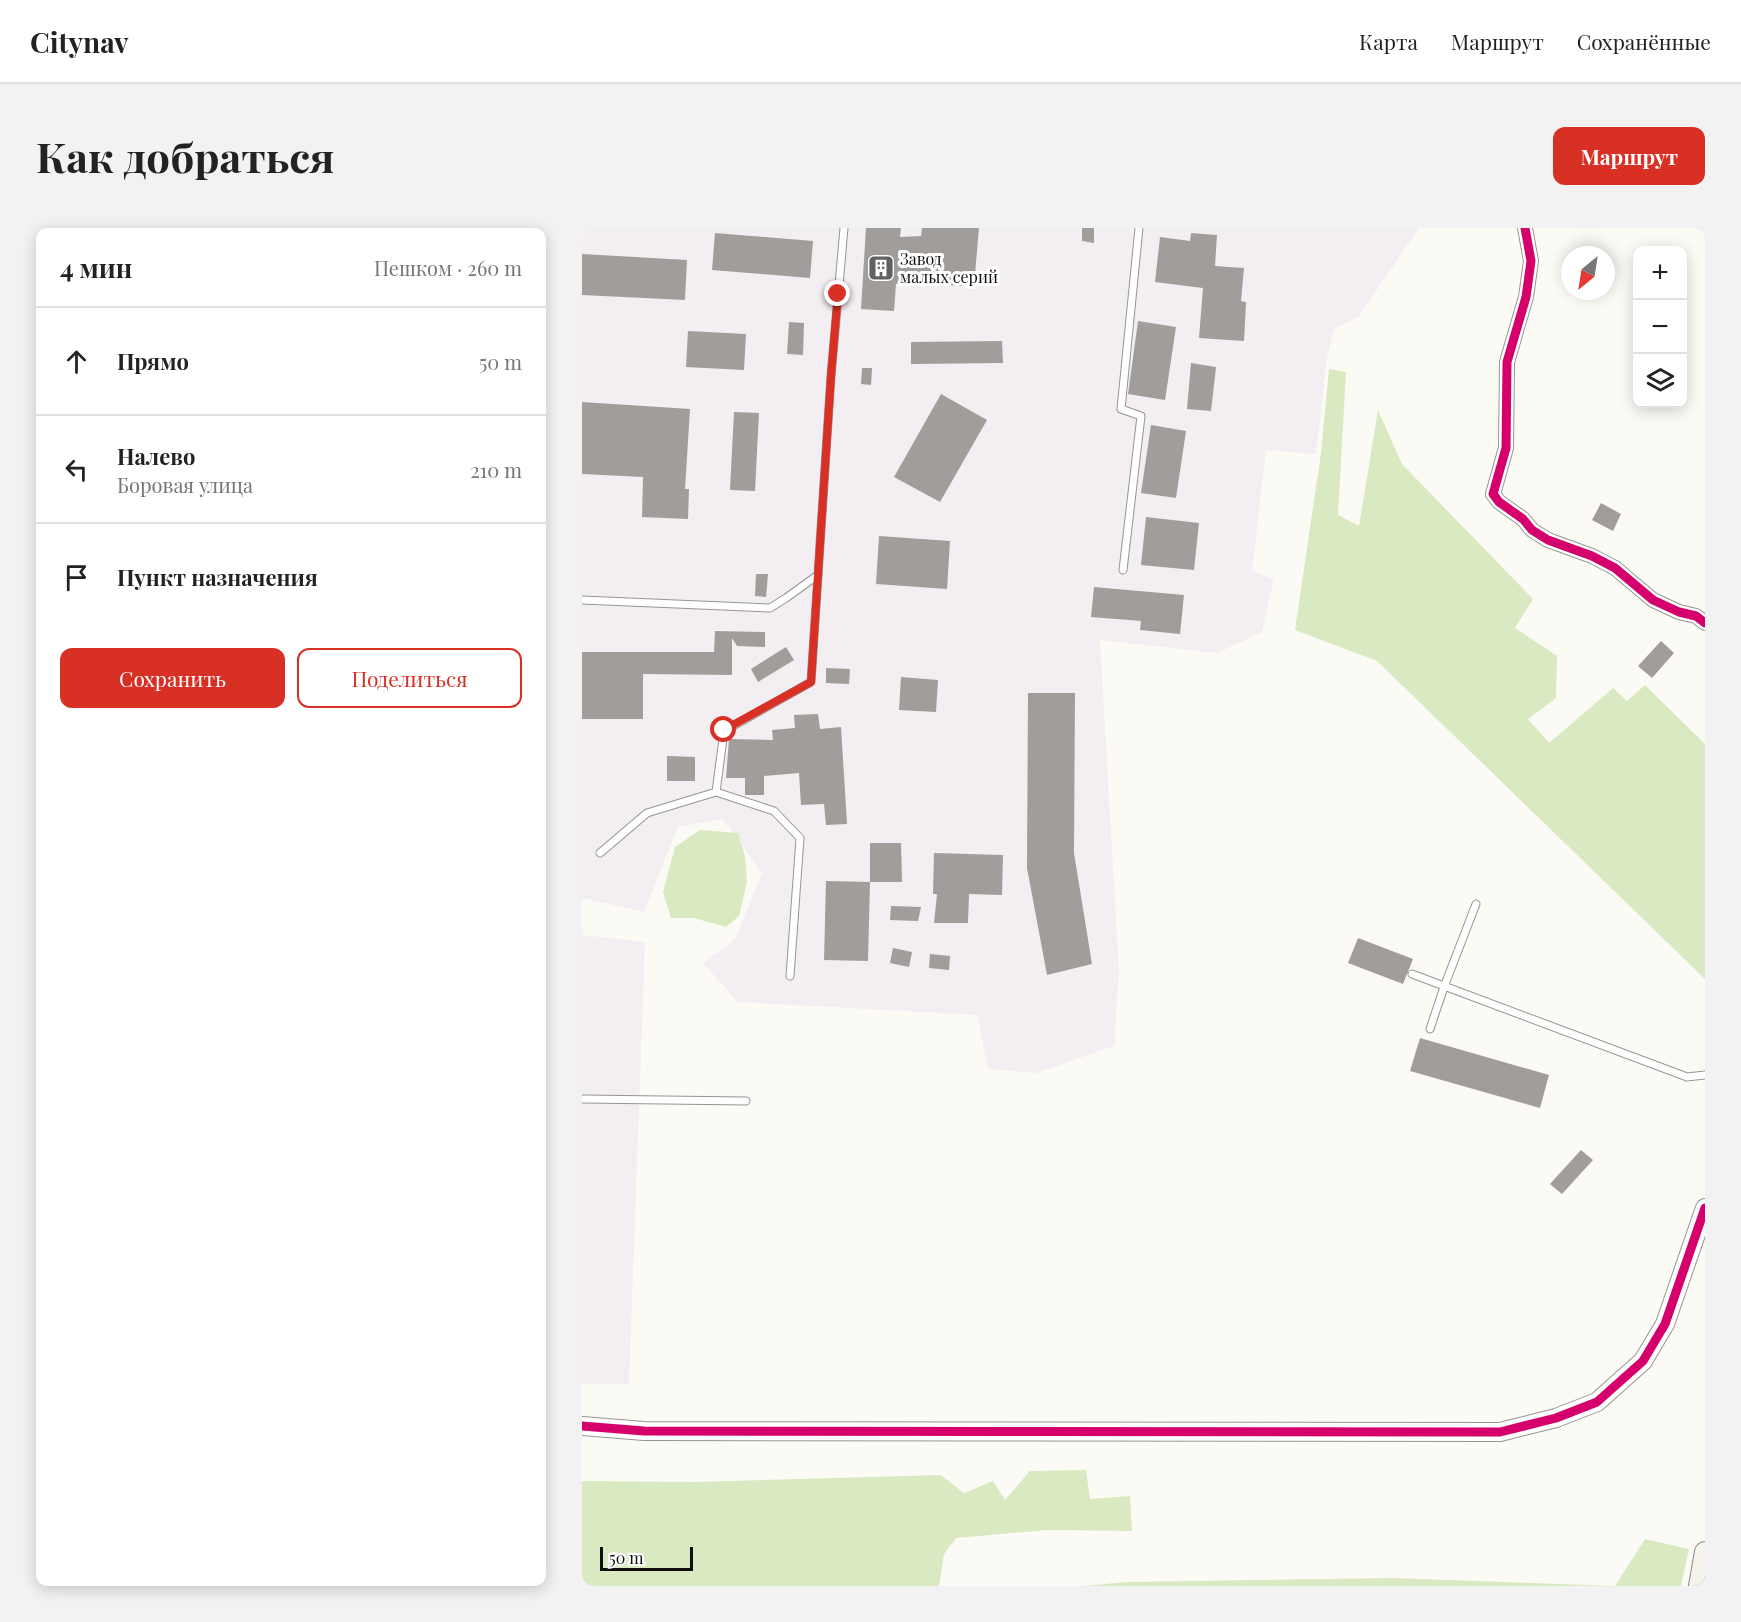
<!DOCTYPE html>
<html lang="ru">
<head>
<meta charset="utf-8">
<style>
	:root { --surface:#fff; --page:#f2f2f2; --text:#222; --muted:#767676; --line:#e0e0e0; --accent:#d93025 }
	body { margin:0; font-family:"Playfair Display",serif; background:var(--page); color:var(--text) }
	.controls { position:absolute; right:18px; top:18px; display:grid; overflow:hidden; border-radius:12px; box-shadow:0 3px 15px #0003 }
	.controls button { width:54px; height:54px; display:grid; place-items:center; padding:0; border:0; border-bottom:2px solid var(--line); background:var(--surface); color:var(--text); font:30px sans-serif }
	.compass { position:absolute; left:979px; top:18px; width:54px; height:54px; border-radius:50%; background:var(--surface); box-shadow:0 3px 15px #0003; rotate:210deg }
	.scale { position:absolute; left:18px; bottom:15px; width:93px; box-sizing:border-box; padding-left:6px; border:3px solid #0f0f0f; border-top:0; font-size:16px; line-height:21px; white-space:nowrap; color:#0f0f0f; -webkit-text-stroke:4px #fff; paint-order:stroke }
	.stop { position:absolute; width:18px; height:18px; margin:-14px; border:4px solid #d93025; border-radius:50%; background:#fff }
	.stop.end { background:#d93025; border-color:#fff; box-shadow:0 2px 6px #0008 }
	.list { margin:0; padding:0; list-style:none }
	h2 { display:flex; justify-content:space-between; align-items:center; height:78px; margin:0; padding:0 24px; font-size:26px }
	h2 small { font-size:20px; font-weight:400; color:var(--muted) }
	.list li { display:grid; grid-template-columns:39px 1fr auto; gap:18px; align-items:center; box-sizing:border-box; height:108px; padding:0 24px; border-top:2px solid var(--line) }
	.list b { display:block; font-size:22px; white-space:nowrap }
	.list p { margin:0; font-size:20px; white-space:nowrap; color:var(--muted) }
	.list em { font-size:20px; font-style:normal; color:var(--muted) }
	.actions { display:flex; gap:12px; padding:18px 24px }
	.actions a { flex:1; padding:14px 0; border:2px solid var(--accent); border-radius:12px; text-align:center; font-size:21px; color:var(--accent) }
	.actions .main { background:var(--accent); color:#fff }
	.icon { flex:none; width:33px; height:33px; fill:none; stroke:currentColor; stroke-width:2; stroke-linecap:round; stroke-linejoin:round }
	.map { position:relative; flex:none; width:1123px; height:1358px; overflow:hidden; border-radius:12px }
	header { display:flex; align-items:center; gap:36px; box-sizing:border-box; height:84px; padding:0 30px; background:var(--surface); border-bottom:2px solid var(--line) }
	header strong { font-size:28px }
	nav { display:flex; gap:33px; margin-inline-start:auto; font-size:21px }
	.intro { display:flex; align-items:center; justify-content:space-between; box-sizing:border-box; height:144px; padding:0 36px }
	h1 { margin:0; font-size:42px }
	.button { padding:15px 27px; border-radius:12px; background:var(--accent); color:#fff; font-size:21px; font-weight:700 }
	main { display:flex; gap:36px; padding:0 36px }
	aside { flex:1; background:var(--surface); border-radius:12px; box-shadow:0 3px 15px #0003 }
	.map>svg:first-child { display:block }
	.industrial { fill:#f3eef1 }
	.forest { fill:#d9eac2 }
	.building { fill:#a09d9a }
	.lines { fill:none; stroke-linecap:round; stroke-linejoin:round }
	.service-casing { stroke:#969593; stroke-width:9 }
	.minor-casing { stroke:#969593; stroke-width:16 }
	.tertiary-casing { stroke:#969593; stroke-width:20 }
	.secondary-casing { stroke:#8c8b89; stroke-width:22 }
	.service { stroke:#fffefe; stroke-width:7 }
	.minor { stroke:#fffefe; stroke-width:14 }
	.tertiary { stroke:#fffefe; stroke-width:18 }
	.secondary { stroke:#f5f3eb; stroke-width:20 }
	.cycleway-casing { stroke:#fff; stroke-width:13 }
	.cycleway { stroke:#d6006c; stroke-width:9 }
	.route { stroke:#d93025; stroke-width:8 }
	.labels { text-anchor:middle; stroke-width:6; stroke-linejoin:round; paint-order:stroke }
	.poi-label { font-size:16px; fill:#0f0f0f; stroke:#fff; text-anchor:start }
</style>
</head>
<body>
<header>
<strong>Citynav</strong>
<nav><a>Карта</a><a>Маршрут</a><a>Сохранённые</a></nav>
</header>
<div class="intro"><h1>Как добраться</h1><a class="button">Маршрут</a></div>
<main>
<aside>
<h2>4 мин<small>Пешком · 260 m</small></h2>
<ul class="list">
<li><svg class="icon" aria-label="ahead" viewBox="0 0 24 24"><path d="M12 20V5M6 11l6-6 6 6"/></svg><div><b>Прямо</b></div><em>50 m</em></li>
<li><svg class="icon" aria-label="left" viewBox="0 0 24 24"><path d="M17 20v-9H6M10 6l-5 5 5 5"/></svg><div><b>Налево</b><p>Боровая улица</p></div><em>210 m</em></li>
<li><svg class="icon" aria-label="arrive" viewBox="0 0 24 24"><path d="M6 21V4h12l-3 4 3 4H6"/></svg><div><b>Пункт назначения</b></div></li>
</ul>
<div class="actions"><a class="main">Сохранить</a><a>Поделиться</a></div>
</aside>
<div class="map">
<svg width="1123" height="1358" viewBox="0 0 1123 1358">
	<rect width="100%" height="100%" fill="#fcfaf5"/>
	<!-- industrial -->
	<g class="industrial">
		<path d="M 0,0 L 837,0 L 777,88 L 752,101 L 745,130 L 734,226 L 684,222 L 670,343 L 692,351 L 680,404 L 635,425 L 518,412 L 537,743 L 532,818 L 454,845 L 406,841 L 395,787 L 156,774 L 121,735 L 153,711 L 180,645 L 141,591 L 96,599 L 62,684 L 0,670 Z"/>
		<path d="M 0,707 L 63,714 L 47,1156 L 0,1156 Z"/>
	</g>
	<!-- forest -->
	<g class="forest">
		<path d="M 747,141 L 764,144 L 756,287 L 777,298 L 796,182 L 820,236 L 951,371 L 933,400 L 975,428 L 974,470 L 946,491 L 967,515 L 1031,460 L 1045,473 L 1063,457 L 1123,516 L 1123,751 L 795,433 L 713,402 L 739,225 Z"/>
		<path d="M 118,602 L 156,605 L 163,628 L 165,654 L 157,688 L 144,699 L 112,690 L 89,690 L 81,664 L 93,619 Z"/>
		<path d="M 504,1242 L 508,1271 L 548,1268 L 550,1303 L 466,1302 L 374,1310 L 362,1326 L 357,1358 L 0,1358 L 0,1253 L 112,1254 L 359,1247 L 382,1265 L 411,1253 L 423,1272 L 448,1243 Z"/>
		<path d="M 1063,1311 L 1107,1321 L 1099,1358 L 502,1358 L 545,1354 L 811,1350 L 1033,1358 Z"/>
	</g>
	<!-- building -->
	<g class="building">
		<path d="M 284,0 L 319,0 L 318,9 L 339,8 L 340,0 L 397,0 L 392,58 L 314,56 L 312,83 L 279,81 Z"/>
		<path d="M 500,0 L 512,0 L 512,15 L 500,13 Z"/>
		<path d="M 133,5 L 231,13 L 228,50 L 130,42 Z"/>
		<path d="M 609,5 L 635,7 L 633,38 L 662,40 L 659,73 L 664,74 L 662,113 L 617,110 L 621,60 L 573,54 L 578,9 L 608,13 Z"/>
		<path d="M 0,26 L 105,32 L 103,72 L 0,67 Z"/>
		<path d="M 556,93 L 594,99 L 583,172 L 546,166 Z"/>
		<path d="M 207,94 L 222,95 L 221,127 L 205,126 Z"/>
		<path d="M 106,103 L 164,106 L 162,142 L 104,139 Z"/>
		<path d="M 420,113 L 421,135 L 329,136 L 329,114 Z"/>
		<path d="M 609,135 L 634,139 L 629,183 L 605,181 Z"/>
		<path d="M 280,140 L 290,140 L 289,157 L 279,156 Z"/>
		<path d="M 359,166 L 405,192 L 358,274 L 312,249 Z"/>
		<path d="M 0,174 L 108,181 L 103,261 L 107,261 L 106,291 L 60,289 L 61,249 L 0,246 Z"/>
		<path d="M 152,184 L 177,185 L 173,263 L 148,262 Z"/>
		<path d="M 569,197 L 604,203 L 594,270 L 559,265 Z"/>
		<path d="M 1019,275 L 1039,286 L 1031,303 L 1010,292 Z"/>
		<path d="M 564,289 L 617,295 L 612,342 L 559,337 Z"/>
		<path d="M 297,308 L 368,313 L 365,361 L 294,356 Z"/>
		<path d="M 174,346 L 186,346 L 184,369 L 173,368 Z"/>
		<path d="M 512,359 L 602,367 L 598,406 L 558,402 L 559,393 L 509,389 Z"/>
		<path d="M 133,403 L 183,404 L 183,419 L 155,418 L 150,410 L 150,447 L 61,446 L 61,491 L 0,491 L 0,424 L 132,424 Z"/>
		<path d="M 1079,413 L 1092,425 L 1070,450 L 1056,438 Z"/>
		<path d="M 204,419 L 212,432 L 176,454 L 169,441 Z"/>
		<path d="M 244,440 L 268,441 L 267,456 L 244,455 Z"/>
		<path d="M 319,449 L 356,452 L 354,484 L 317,482 Z"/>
		<path d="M 446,465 L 493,465 L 492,625 L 510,736 L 465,747 L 445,640 Z"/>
		<path d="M 236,486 L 238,501 L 259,499 L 265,596 L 244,597 L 242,576 L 219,577 L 217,545 L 182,548 L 182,567 L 163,567 L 163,550 L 144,550 L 147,511 L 191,512 L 190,502 L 213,500 L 212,487 Z"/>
		<path d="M 85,528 L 113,529 L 113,553 L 85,553 Z"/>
		<path d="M 288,615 L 319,615 L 320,654 L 288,654 Z"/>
		<path d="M 352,625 L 421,627 L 420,667 L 387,666 L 386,695 L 352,695 L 355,666 L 351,666 Z"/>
		<path d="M 244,653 L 288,654 L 286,733 L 242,732 Z"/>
		<path d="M 309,678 L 339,679 L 336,693 L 308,692 Z"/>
		<path d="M 776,710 L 831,731 L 821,756 L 766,735 Z"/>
		<path d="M 311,720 L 330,724 L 327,739 L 308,735 Z"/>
		<path d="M 348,726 L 368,728 L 367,742 L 347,740 Z"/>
		<path d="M 838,810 L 967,847 L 958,880 L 828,843 Z"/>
		<path d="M 999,922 L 1011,932 L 980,966 L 968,956 Z"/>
	</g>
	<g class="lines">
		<defs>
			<g id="service">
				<path d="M 541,342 L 559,188 L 539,181 L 557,0"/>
				<path d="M 0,372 L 188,380 L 204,370 L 236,347"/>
				<path d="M 134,564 L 192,583 L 218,610 L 208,748"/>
				<path d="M 18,625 L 65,585 L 134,564 L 142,503 L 229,454 L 249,148 L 262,0"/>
				<path d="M 830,746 L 1105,849 L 1123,847"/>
				<path d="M 848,801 L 862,759 L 894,676"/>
				<path d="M 0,871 L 164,873"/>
			</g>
			<path id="minor" d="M 943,0 L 949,33 L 944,69 L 925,134 L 924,220 L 911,266 L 917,274 L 941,291 L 950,302 L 966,312 L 1010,328 L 1033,340 L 1071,372 L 1097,384 L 1114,388 L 1123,395"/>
			<path id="tertiary" d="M 0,1198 L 62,1203 L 918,1204 L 974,1190 L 1015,1174 L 1061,1133 L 1083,1096 L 1123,980"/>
			<path id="secondary" d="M 1117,1358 L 1123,1324"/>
		</defs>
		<!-- service casing -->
		<use href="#service" class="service-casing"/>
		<!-- minor casing -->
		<use href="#minor" class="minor-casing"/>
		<!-- tertiary casing -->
		<use href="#tertiary" class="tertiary-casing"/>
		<!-- secondary casing -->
		<use href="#secondary" class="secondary-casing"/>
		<!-- service -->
		<use href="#service" class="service"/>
		<!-- minor -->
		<use href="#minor" class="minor"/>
		<!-- tertiary -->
		<use href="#tertiary" class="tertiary"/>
		<!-- secondary -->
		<use href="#secondary" class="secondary"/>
		<defs>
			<g id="cycleway">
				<path d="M 943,0 L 949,33 L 944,69 L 925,134 L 924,220 L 911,266 L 917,274 L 941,291 L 950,302 L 966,312 L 1010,328 L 1033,340 L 1071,372 L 1097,384 L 1114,388 L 1123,395"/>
				<path d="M 0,1198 L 62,1203 L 918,1204 L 974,1190 L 1015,1174 L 1061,1133 L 1083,1096 L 1123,980"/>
			</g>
		</defs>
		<!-- cycleway casing -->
		<use href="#cycleway" class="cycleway-casing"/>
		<!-- cycleway -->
		<use href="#cycleway" class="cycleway"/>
	</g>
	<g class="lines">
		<!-- route -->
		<path class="route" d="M 142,502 L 229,454 L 249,148 L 256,66"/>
	</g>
	<!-- icons -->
	<defs>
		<symbol id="building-square" viewBox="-11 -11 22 22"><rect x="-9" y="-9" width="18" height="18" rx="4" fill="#626160" stroke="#fff"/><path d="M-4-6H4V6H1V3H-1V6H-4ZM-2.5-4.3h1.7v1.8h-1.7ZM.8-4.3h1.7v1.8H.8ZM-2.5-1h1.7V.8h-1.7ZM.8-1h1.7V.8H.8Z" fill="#fff"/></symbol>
	</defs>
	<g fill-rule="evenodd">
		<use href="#building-square" x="284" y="25" width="30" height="30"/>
	</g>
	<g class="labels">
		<!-- poi labels -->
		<g class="poi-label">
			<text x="318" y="37">Завод<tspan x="318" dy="18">малых серий</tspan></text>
		</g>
	</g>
</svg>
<div class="controls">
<button>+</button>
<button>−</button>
<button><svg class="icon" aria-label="layers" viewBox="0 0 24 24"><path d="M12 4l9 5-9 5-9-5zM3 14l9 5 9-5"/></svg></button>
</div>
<svg class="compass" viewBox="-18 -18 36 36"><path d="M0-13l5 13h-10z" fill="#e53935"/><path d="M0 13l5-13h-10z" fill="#767676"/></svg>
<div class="scale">50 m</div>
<div class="stop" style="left:142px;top:502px"></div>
<div class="stop end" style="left:256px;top:66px"></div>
</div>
</main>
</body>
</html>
